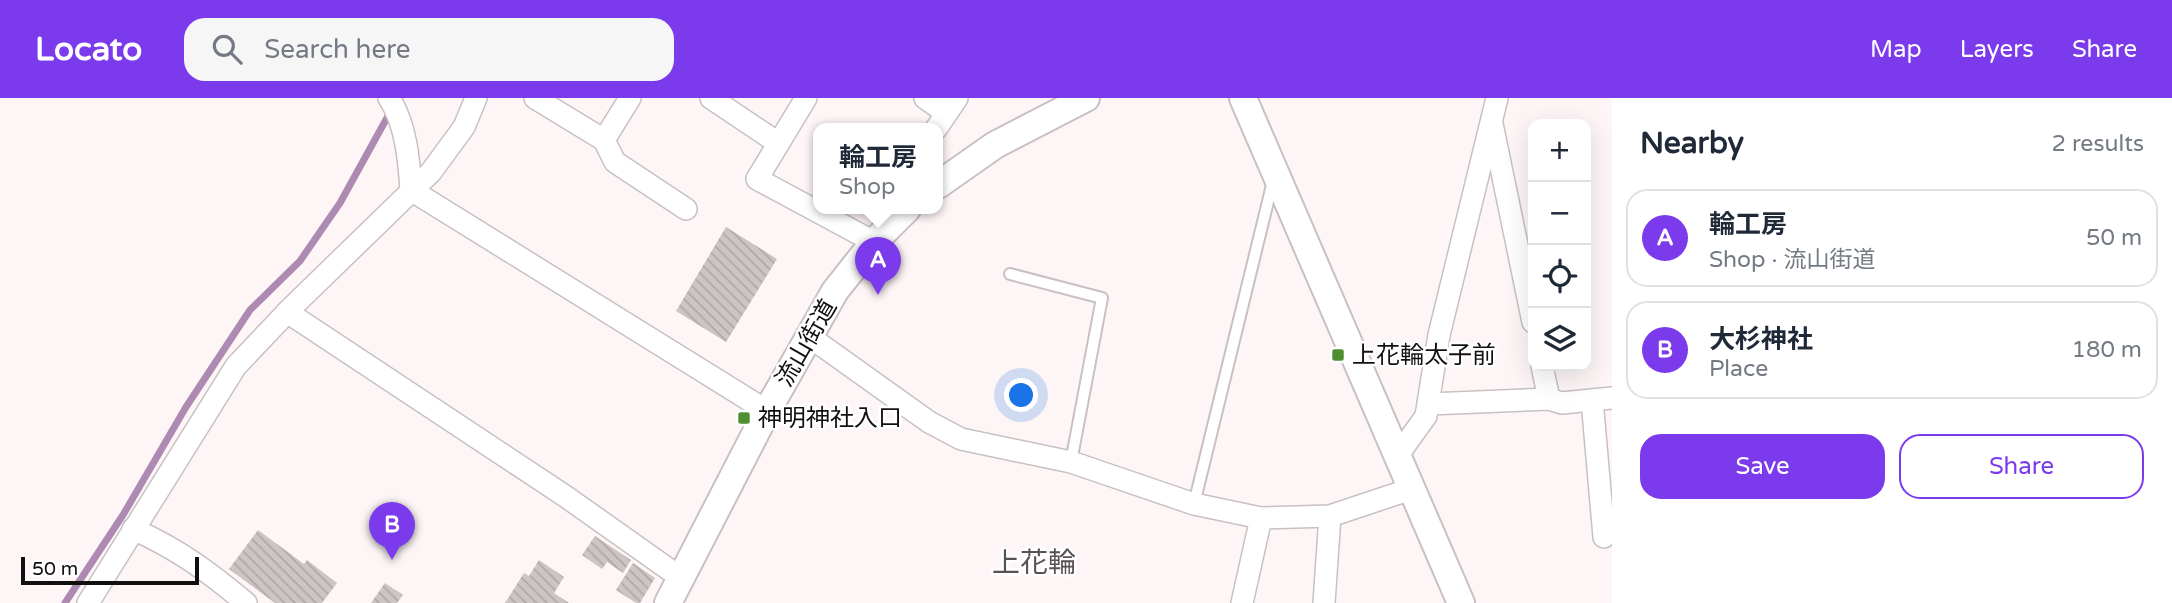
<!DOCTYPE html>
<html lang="en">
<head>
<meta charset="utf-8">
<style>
	:root { --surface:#fff; --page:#f6f6f7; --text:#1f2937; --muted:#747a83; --line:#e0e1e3; --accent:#7c3aed }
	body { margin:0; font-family:"Varela Round","Noto Sans JP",sans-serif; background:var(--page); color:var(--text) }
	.controls { position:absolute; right:21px; top:21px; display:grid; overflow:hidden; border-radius:14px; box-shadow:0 7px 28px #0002 }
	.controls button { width:63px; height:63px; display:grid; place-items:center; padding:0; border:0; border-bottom:2px solid var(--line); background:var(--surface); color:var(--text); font:35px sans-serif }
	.scale { position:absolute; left:21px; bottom:18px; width:178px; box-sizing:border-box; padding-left:7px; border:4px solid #120f0f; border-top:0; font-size:19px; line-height:24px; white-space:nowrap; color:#120f0f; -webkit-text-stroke:5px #fff; paint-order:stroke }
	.you { position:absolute; left:1022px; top:298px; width:24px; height:24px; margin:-18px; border:5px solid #fff; border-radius:50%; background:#1a73e8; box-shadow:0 0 0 10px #1a73e833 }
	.badge { display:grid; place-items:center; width:46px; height:46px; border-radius:50%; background:var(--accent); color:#fff; font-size:23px; font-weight:700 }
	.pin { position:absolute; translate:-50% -58px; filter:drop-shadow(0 2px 4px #0008) }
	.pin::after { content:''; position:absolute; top:37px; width:24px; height:21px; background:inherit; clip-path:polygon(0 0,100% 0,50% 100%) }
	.popup { position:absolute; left:813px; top:25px; width:130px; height:91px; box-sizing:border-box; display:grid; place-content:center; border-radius:14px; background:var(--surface); filter:drop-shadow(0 2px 5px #0005); font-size:23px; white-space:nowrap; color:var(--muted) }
	.popup b { font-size:26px; color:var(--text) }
	.popup::after { content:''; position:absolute; left:50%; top:100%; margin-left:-14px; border:14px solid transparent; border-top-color:var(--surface) }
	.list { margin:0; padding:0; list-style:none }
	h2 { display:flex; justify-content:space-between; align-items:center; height:91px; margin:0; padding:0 28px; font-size:30px }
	h2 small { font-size:23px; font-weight:400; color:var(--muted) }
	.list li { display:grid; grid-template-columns:46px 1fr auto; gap:21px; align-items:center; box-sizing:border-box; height:98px; margin:0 14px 14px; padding:0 14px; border:2px solid var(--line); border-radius:21px }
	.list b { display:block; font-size:26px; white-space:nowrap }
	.list p { margin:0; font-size:23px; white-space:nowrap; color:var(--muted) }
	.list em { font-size:23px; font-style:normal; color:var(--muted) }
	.actions { display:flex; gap:14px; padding:21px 28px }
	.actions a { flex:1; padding:16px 0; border:2px solid var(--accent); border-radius:21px; text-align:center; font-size:24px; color:var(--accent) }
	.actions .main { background:var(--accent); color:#fff }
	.icon { flex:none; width:38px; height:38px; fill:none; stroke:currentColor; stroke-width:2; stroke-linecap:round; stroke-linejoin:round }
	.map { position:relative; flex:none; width:1612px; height:505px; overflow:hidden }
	header { display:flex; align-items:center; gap:42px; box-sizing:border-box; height:98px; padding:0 35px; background:var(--accent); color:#fff }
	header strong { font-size:33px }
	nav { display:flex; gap:38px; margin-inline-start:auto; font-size:24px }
	.search { width:490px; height:63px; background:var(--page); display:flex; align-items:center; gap:18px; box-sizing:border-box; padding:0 24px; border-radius:21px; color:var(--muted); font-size:26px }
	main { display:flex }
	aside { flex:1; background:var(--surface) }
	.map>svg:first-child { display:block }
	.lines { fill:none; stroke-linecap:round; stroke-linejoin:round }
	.stream { stroke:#ad8ab1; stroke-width:7 }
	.building { fill:url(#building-back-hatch) }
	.service-casing { stroke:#c9c1c1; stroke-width:14 }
	.minor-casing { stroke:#c9c1c1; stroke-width:24 }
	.tertiary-casing { stroke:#c9c1c1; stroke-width:30 }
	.service { stroke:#fff; stroke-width:10 }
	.minor { stroke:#fff; stroke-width:21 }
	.tertiary { stroke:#fff; stroke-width:26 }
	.poi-dot { fill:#508f31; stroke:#fff; stroke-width:2.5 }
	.labels { text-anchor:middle; stroke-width:5; stroke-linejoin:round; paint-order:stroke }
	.street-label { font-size:24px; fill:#120f0f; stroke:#fff }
	.poi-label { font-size:24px; fill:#120f0f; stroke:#fff; text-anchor:start }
	.quarter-label { font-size:28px; fill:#585152; stroke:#fff }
</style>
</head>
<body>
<header>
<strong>Locato</strong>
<div class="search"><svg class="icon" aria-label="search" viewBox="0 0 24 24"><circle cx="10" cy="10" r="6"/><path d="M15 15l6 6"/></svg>Search here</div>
<nav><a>Map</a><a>Layers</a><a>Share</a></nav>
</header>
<main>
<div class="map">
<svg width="1612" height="505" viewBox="0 0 1612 505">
	<defs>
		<pattern id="building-back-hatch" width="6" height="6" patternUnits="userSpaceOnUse" patternTransform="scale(1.75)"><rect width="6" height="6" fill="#cdc5c3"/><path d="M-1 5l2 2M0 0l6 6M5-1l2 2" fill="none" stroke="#afa8a6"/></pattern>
	</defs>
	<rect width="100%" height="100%" fill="#fef5f6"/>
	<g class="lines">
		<!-- stream -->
		<path class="stream" d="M 65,505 L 123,417 L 186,309 L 250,212 L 300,163 L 340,105 L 388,18"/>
	</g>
	<!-- building -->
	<g class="building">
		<path d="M 726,129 L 777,161 L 726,244 L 676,213 Z"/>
		<path d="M 258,432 L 304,466 L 307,462 L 337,485 L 322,505 L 275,505 L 229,471 Z"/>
		<path d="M 595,438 L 631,462 L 623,475 L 607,464 L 602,471 L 582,457 Z"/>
		<path d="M 539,462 L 564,479 L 554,495 L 569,505 L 505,505 L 524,475 L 529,478 Z"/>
		<path d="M 633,465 L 655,480 L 640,505 L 636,505 L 616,492 Z"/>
		<path d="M 385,485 L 403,497 L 397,505 L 371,505 Z"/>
	</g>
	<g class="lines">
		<defs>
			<g id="service">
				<path d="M 1010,176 L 1102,200 L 1071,364"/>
				<path d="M 1194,406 L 1273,83"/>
			</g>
			<g id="minor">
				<path d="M 389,0 C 406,26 409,62 411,92 L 767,313"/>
				<path d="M 535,0 L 604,42 L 615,64 L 686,111"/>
				<path d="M 711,0 L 778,45"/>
				<path d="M 806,0 L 757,81 L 874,144"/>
				<path d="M 925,0 L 946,15"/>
				<path d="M 1492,26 L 1533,224"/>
				<path d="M 936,31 L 957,0"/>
				<path d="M 604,42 L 630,0"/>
				<path d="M 287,214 L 565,398 L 681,480"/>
				<path d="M 810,239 L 929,324 L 961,341 L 1071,364 L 1194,406 L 1261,420 L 1330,418 L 1411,391"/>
				<path d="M 1542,268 L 1549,301"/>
				<path d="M 1592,302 L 1604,439"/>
				<path d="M 1429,306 L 1549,301 L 1562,305 L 1612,300"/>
				<path d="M 1398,357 L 1426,318 L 1439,237 L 1497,0"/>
				<path d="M 133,431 C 178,451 209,474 246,505"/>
				<path d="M 88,505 L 236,268 L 292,209 L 431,74 L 464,29 L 476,0"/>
				<path d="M 1242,505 L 1261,420"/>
				<path d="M 1324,505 L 1330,418"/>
			</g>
			<g id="tertiary">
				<path d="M 1243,0 L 1461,505"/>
				<path d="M 938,87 L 995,47 L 1086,0"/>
				<path d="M 668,505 L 767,313 L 835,193 L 874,144 L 907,111"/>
			</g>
		</defs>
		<!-- service casing -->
		<use href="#service" class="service-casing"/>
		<!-- minor casing -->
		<use href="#minor" class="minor-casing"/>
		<!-- tertiary casing -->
		<use href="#tertiary" class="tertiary-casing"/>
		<!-- service -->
		<use href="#service" class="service"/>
		<!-- minor -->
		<use href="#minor" class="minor"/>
		<!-- tertiary -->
		<use href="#tertiary" class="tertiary"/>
	</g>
	<!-- markers -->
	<g class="poi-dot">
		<rect x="1331" y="250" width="14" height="14" rx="3.5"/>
		<rect x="737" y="313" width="14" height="14" rx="3.5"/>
	</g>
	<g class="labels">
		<!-- street labels -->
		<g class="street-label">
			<text transform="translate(806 245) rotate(-60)" y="8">流山街道</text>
		</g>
		<!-- poi labels -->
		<g class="poi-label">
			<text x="1352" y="265">上花輪太子前</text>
			<text x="758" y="328">神明神社入口</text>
		</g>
		<!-- quarter labels -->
		<g class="quarter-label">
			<text x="1034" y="474">上花輪</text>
		</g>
	</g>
</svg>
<div class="controls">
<button>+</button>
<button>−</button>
<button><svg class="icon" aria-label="locate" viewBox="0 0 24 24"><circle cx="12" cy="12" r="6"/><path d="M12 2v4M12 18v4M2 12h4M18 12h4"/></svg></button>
<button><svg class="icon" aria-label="layers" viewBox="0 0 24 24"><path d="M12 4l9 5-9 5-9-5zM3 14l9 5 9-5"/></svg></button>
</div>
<div class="scale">50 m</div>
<div class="you"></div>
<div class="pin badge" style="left:878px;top:197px">A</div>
<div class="popup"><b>輪工房</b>Shop</div>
<div class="pin badge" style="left:392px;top:462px">B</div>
</div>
<aside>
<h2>Nearby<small>2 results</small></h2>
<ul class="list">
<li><span class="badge">A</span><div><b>輪工房</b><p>Shop · 流山街道</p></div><em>50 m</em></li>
<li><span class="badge">B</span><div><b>大杉神社</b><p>Place</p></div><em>180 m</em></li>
</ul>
<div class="actions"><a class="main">Save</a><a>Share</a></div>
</aside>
</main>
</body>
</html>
